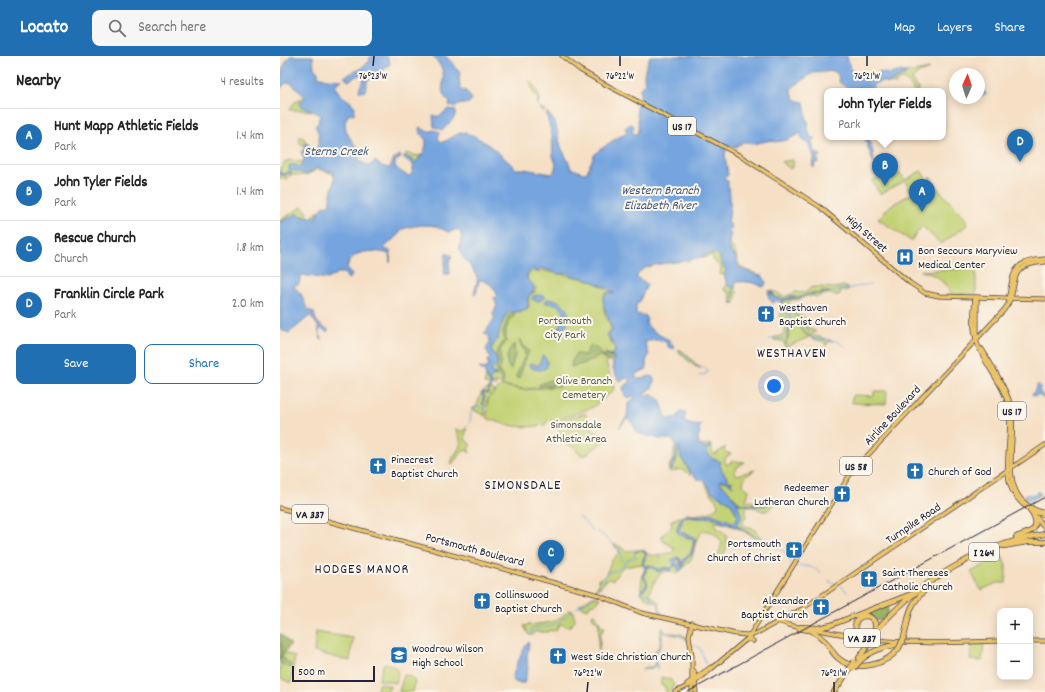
<!DOCTYPE html>
<html lang="en">
<head>
<meta charset="utf-8">
<style>
	:root { --surface:#fff; --page:#f6f6f6; --text:#222; --muted:#767676; --line:#e0e0e0; --accent:#1f6fb2 }
	body { margin:0; font-family:Dekko,sans-serif; background:var(--page); color:var(--text) }
	.controls { position:absolute; right:12px; bottom:12px; display:grid; overflow:hidden; border-radius:8px; box-shadow:0 2px 10px #0003 }
	.controls button { width:36px; height:36px; display:grid; place-items:center; padding:0; border:0; border-bottom:1px solid var(--line); background:var(--surface); color:var(--text); font:20px sans-serif }
	.compass { position:absolute; left:669px; top:12px; width:36px; height:36px; border-radius:50%; background:var(--surface); box-shadow:0 2px 10px #0003; rotate:3deg }
	.scale { position:absolute; left:12px; bottom:10px; width:83px; box-sizing:border-box; padding-left:4px; border:2px solid #22223b; border-top:0; font-size:11px; line-height:14px; white-space:nowrap; color:#22223b; -webkit-text-stroke:3px #fbf7ec; paint-order:stroke }
	.you { position:absolute; left:494px; top:330px; width:14px; height:14px; margin:-10px; border:3px solid #fff; border-radius:50%; background:#1a73e8; box-shadow:0 0 0 6px #1a73e833 }
	.badge { display:grid; place-items:center; width:26px; height:26px; border-radius:50%; background:var(--accent); color:#fff; font-size:13px; font-weight:700 }
	.pin { position:absolute; translate:-50% -33px; filter:drop-shadow(0 1px 2px #0008) }
	.pin::after { content:''; position:absolute; top:21px; width:14px; height:12px; background:inherit; clip-path:polygon(0 0,100% 0,50% 100%) }
	.popup { position:absolute; left:544px; top:32px; width:122px; height:52px; box-sizing:border-box; display:grid; place-content:center; border-radius:8px; background:var(--surface); filter:drop-shadow(0 1px 3px #0005); font-size:13px; white-space:nowrap; color:var(--muted) }
	.popup b { font-size:15px; color:var(--text) }
	.popup::after { content:''; position:absolute; left:50%; top:100%; margin-left:-8px; border:8px solid transparent; border-top-color:var(--surface) }
	.list { margin:0; padding:0; list-style:none }
	h2 { display:flex; justify-content:space-between; align-items:center; height:52px; margin:0; padding:0 16px; font-size:17px }
	h2 small { font-size:13px; font-weight:400; color:var(--muted) }
	.list li { display:grid; grid-template-columns:26px 1fr auto; gap:12px; align-items:center; box-sizing:border-box; height:56px; padding:0 16px; border-top:1px solid var(--line) }
	.list b { display:block; font-size:15px; white-space:nowrap }
	.list p { margin:0; font-size:13px; white-space:nowrap; color:var(--muted) }
	.list em { font-size:13px; font-style:normal; color:var(--muted) }
	.actions { display:flex; gap:8px; padding:12px 16px }
	.actions a { flex:1; padding:9px 0; border:1px solid var(--accent); border-radius:8px; text-align:center; font-size:14px; color:var(--accent) }
	.actions .main { background:var(--accent); color:#fff }
	.icon { flex:none; width:22px; height:22px; fill:none; stroke:currentColor; stroke-width:2; stroke-linecap:round; stroke-linejoin:round }
	.map { position:relative; flex:none; width:765px; height:636px; overflow:hidden }
	header { display:flex; align-items:center; gap:24px; box-sizing:border-box; height:56px; padding:0 20px; background:var(--accent); color:#fff }
	header strong { font-size:19px }
	nav { display:flex; gap:22px; margin-inline-start:auto; font-size:14px }
	.search { width:280px; height:36px; background:var(--page); display:flex; align-items:center; gap:10px; box-sizing:border-box; padding:0 14px; border-radius:8px; color:var(--muted); font-size:15px }
	main { display:flex }
	aside { flex:1; background:var(--surface) }
	.map>svg:first-child { display:block }
	.green { fill:#c3d275; stroke:#727a58 }
	.forest { fill:#9ab466; stroke:#5e6b50 }
	.water { fill:#75a4de; stroke:#4c638c }
	.lines { fill:none; stroke-linecap:round; stroke-linejoin:round }
	.stream { stroke:#75a4de; stroke-width:1 }
	.major-casing { stroke:#423e50; stroke-width:5 }
	.highway-casing { stroke:#423e50; stroke-width:6 }
	.major { stroke:#ecc569; stroke-width:3.5 }
	.highway { stroke:#ecc569; stroke-width:4.5 }
	.rail { stroke:#22223b; stroke-width:1 }
	.highway-bridge-casing { stroke:#423e50; stroke-width:6; stroke-linecap:butt }
	.highway-bridge { stroke:#ecc569; stroke-width:4.5 }
	.ticks { fill:none; stroke:#22223b; stroke-width:1.5 }
	.labels { text-anchor:middle; stroke-width:4; stroke-linejoin:round; paint-order:stroke }
	.shield { fill:#fbf7ec; stroke:#636270; stroke-width:1 }
	.shield-label { font-size:11px; font-weight:bold; fill:#22223b }
	.street-label { font-size:12px; fill:#22223b; stroke:#fbf7ec }
	.poi-label { font-size:12px; fill:#22223b; stroke:#fbf7ec; text-anchor:start }
	.park-label { font-size:12px; fill:#52574c; stroke:#fbf7ec }
	.water-label { font-size:13px; font-style:italic; fill:#43567c; stroke:#fbf7ec }
	.quarter-label { font-size:14px; letter-spacing:1px; fill:#22223b; stroke:#fbf7ec }
	.ticks-label { font-size:10px; text-anchor:middle; fill:#22223b; stroke:#fbf7ec; stroke-width:4; stroke-linejoin:round; paint-order:stroke }
</style>
</head>
<body>
<header>
<strong>Locato</strong>
<div class="search"><svg class="icon" aria-label="search" viewBox="0 0 24 24"><circle cx="10" cy="10" r="6"/><path d="M15 15l6 6"/></svg>Search here</div>
<nav><a>Map</a><a>Layers</a><a>Share</a></nav>
</header>
<main>
<aside>
<h2>Nearby<small>4 results</small></h2>
<ul class="list">
<li><span class="badge">A</span><div><b>Hunt Mapp Athletic Fields</b><p>Park</p></div><em>1.4 km</em></li>
<li><span class="badge">B</span><div><b>John Tyler Fields</b><p>Park</p></div><em>1.4 km</em></li>
<li><span class="badge">C</span><div><b>Rescue Church</b><p>Church</p></div><em>1.8 km</em></li>
<li><span class="badge">D</span><div><b>Franklin Circle Park</b><p>Park</p></div><em>2.0 km</em></li>
</ul>
<div class="actions"><a class="main">Save</a><a>Share</a></div>
</aside>
<div class="map">
<svg width="765" height="636" viewBox="0 0 765 636">
	<rect width="100%" height="100%" fill="#fbf7ec"/>
	<filter id="ink" filterUnits="userSpaceOnUse"><feTurbulence type="fractalNoise" baseFrequency=".025" numOctaves="2"/><feDisplacementMap in="SourceGraphic" scale="8" xChannelSelector="R" yChannelSelector="G"/><feConvolveMatrix kernelMatrix="1 2 1 2 8 2 1 2 1" color-interpolation-filters="sRGB"/></filter>
	<filter id="wash" filterUnits="userSpaceOnUse"><feTurbulence type="fractalNoise" baseFrequency=".012" numOctaves="4" result="noise"/><feDisplacementMap in="SourceGraphic" scale="16" xChannelSelector="R" yChannelSelector="G"/><feGaussianBlur stdDeviation="0.9" result="paint"/><feColorMatrix in="noise" values="0 0 0 0 0 0 0 0 0 0 0 0 0 0 0 0 0 1.4 0 .05"/><feComposite in="paint" operator="in"/></filter>
	<g filter="url(#wash)">
		<rect width="100%" height="100%" fill="#f5dfc5"/>
		<!-- green -->
		<g class="green">
			<path d="M 650,13 L 639,17 L 632,23 L 636,32 L 639,32 L 639,35 L 633,35 C 631,29 628,24 621,23 L 616,28 L 607,27 L 602,25 L 609,26 L 625,19 L 621,17 L 625,18 L 629,16 L 618,16 L 634,16 Z"/>
			<path d="M 250,25 C 255,28 259,39 260,45 L 259,43 L 258,49 L 263,54 L 266,54 L 264,56 L 262,55 L 257,48 L 258,43 L 254,38 Z"/>
			<path d="M 25,41 L 20,47 L 24,52 L 34,55 L 10,54 L 10,52 L 17,44 Z"/>
			<path d="M 19,81 L 24,82 C 26,86 31,93 36,93 L 34,95 L 34,93 L 25,90 L 26,92 L 23,98 L 24,101 L 22,99 L 21,96 L 25,91 L 20,87 Z"/>
			<path d="M 126,97 L 138,100 L 142,99 L 135,107 L 133,104 L 125,100 Z"/>
			<path d="M 8,104 L 22,106 L 24,105 L 20,112 L 14,109 L 9,116 L 3,118 L 0,116 L 0,112 L 2,112 L 4,107 Z"/>
			<path d="M 512,104 L 514,106 L 511,113 L 501,106 Z"/>
			<path d="M 37,111 L 46,115 L 53,115 L 54,120 L 51,117 L 37,113 C 28,120 22,121 11,118 L 7,124 L 0,122 L 0,118 L 5,120 L 6,118 L 11,117 L 12,114 C 20,116 29,115 37,111 Z"/>
			<path d="M 641,115 L 646,122 L 646,124 L 630,134 L 625,125 L 600,138 L 592,125 L 598,122 L 599,123 L 606,121 L 613,121 L 620,117 L 625,124 Z"/>
			<path d="M 650,120 L 659,134 L 685,162 L 687,169 L 661,188 L 642,170 L 631,185 L 598,163 L 610,150 L 647,129 L 649,126 Z"/>
			<path d="M 22,151 L 27,155 L 28,162 L 31,162 L 36,157 L 40,155 C 32,167 28,162 17,158 L 0,166 L 0,164 Z"/>
			<path d="M 449,189 C 458,193 455,205 461,211 C 467,217 475,215 479,220 L 482,219 L 486,226 L 484,231 C 474,226 467,225 456,226 L 455,233 L 457,235 L 455,247 L 452,248 L 449,236 L 444,234 C 447,228 447,225 444,219 L 440,218 L 441,212 L 433,204 L 432,200 L 433,198 L 427,201 L 419,202 L 419,201 L 432,196 L 451,200 Z"/>
			<path d="M 696,212 L 696,238 L 671,238 C 665,225 655,218 641,215 Z"/>
			<path d="M 262,214 C 275,218 289,219 302,222 C 313,225 324,231 333,237 L 328,236 L 325,238 L 323,242 L 325,260 L 327,262 L 331,272 L 327,279 L 334,291 L 335,295 L 330,300 L 322,302 L 325,303 L 334,332 L 333,335 L 313,351 L 273,366 L 269,363 L 265,369 C 244,373 226,370 207,362 L 208,342 L 221,330 L 244,334 L 281,330 L 245,333 L 222,330 L 221,327 L 219,328 L 215,326 L 216,330 L 204,328 L 206,320 L 208,322 L 215,300 L 210,292 L 214,290 L 213,289 L 217,283 L 220,273 L 226,257 C 234,255 243,258 249,251 C 249,244 247,242 252,237 L 254,237 L 256,232 L 247,223 L 247,219 L 253,215 L 258,217 Z"/>
			<path d="M 563,230 L 569,232 L 568,234 L 562,234 L 560,236 L 560,238 L 555,240 C 549,235 543,240 536,241 L 532,239 L 531,241 L 526,240 L 518,244 L 511,244 L 508,249 L 502,249 L 503,245 C 512,242 520,242 529,238 L 519,242 L 511,240 L 506,243 L 501,243 L 500,242 L 495,242 L 492,240 L 491,236 L 492,237 L 493,236 L 489,235 L 492,234 L 504,241 L 516,236 L 525,237 C 527,236 528,234 530,232 C 536,229 554,234 563,230 Z"/>
			<path d="M 500,253 L 505,253 L 507,257 L 512,257 L 523,261 L 528,272 L 536,276 L 531,280 L 532,282 L 536,280 L 553,285 L 548,286 L 546,290 L 544,285 C 533,285 522,278 520,266 L 517,265 L 510,271 L 505,289 L 503,285 L 493,284 L 494,281 L 499,281 L 505,276 L 506,269 L 509,265 L 507,262 L 500,263 L 499,259 L 502,257 L 500,256 Z"/>
			<path d="M 518,266 L 521,274 L 529,281 L 504,292 C 509,284 508,271 518,266 Z"/>
			<path d="M 399,293 C 407,297 414,308 421,312 C 413,312 406,301 399,297 Z"/>
			<path d="M 209,332 L 215,335 C 205,343 205,348 205,360 L 192,353 L 197,350 L 201,337 Z"/>
			<path d="M 594,335 L 607,335 L 606,348 L 572,347 L 572,342 L 573,342 L 573,339 L 594,340 Z"/>
			<path d="M 305,357 L 311,371 L 325,384 L 305,400 L 298,397 C 295,388 287,390 281,385 L 277,368 L 290,362 Z"/>
			<path d="M 175,373 L 182,375 L 185,373 L 187,374 C 183,381 185,385 191,389 L 188,393 L 190,397 L 186,394 L 182,396 L 172,408 L 171,407 C 176,392 187,391 175,373 Z"/>
			<path d="M 395,388 L 400,390 L 400,397 L 411,419 C 403,413 400,412 391,416 L 389,415 L 388,412 L 393,402 Z"/>
			<path d="M 428,388 L 432,389 L 432,395 L 434,399 L 446,391 L 444,394 L 445,396 L 451,398 L 445,402 L 445,406 L 447,409 L 453,405 L 465,406 L 456,412 L 455,417 L 457,419 L 475,414 C 469,418 462,422 463,430 L 469,434 L 466,445 L 478,446 L 482,448 L 493,445 L 496,442 L 497,443 L 497,447 C 493,449 489,454 486,455 C 478,456 476,448 466,452 L 466,462 L 461,469 L 473,472 L 482,483 L 488,484 L 493,489 C 483,492 480,487 474,481 C 469,476 441,465 435,466 L 437,472 L 446,478 L 446,486 L 448,488 L 443,500 L 439,502 L 434,502 L 439,497 L 442,487 C 439,482 435,476 428,475 C 414,474 416,495 411,503 C 407,508 401,516 396,518 L 393,516 C 390,515 386,515 383,516 C 378,518 370,533 369,538 L 379,547 L 380,553 L 382,558 L 380,557 L 378,547 C 372,546 364,540 360,537 L 363,517 L 365,514 L 365,511 C 358,506 357,510 349,510 C 347,510 345,509 343,511 C 340,513 336,521 333,524 L 328,523 L 317,534 L 315,534 L 319,528 L 318,523 L 321,523 C 327,518 328,514 330,508 C 331,504 336,500 339,497 L 339,494 L 334,490 L 334,488 L 341,491 L 345,495 C 351,495 358,493 364,494 C 369,500 372,500 379,498 L 381,499 L 379,501 L 381,502 L 384,498 L 392,497 L 395,492 L 383,485 L 381,482 L 383,479 L 392,470 L 391,464 L 404,460 L 400,464 L 397,474 L 405,481 L 414,483 L 411,497 L 402,507 L 401,511 L 402,506 L 400,502 L 394,503 L 393,502 L 394,509 L 391,512 L 386,511 L 380,513 L 380,514 L 370,509 L 365,510 L 366,513 L 363,520 L 367,527 L 362,535 L 368,529 L 364,520 L 367,511 L 371,511 L 380,515 L 385,513 L 390,515 L 396,509 L 396,505 L 398,502 L 401,506 L 397,509 L 397,512 L 403,513 L 405,505 L 412,498 L 416,484 C 412,478 403,479 399,473 L 403,463 L 406,460 C 417,463 420,463 432,461 L 439,465 L 455,470 L 472,480 L 456,469 L 462,461 L 457,447 L 460,448 L 475,449 C 470,448 465,449 461,448 C 458,446 445,433 442,429 L 441,424 L 451,428 L 451,427 L 440,412 L 439,406 L 433,404 L 427,396 L 431,390 L 430,389 L 425,392 L 421,390 Z"/>
			<path d="M 426,426 L 432,436 L 451,447 L 458,460 L 456,465 L 452,466 L 429,458 L 419,461 L 411,459 L 429,457 L 438,450 C 437,440 426,436 426,426 Z"/>
			<path d="M 722,500 L 726,510 L 726,527 L 717,527 L 701,534 L 691,516 Z"/>
			<path d="M 313,540 L 320,542 L 315,548 L 310,549 L 308,553 L 300,550 L 299,549 Z"/>
			<path d="M 289,554 L 293,555 L 295,565 L 290,570 L 287,571 L 282,568 L 279,569 L 276,574 L 273,575 L 271,574 L 267,576 L 254,576 L 253,579 L 249,579 L 244,570 C 264,566 274,570 289,554 Z"/>
			<path d="M 313,558 L 316,559 L 321,570 L 325,571 L 320,579 L 320,586 L 319,595 C 316,587 322,570 317,565 C 316,564 313,563 312,561 Z"/>
			<path d="M 381,571 L 387,577 C 396,577 401,577 408,582 L 408,585 C 399,576 393,581 383,575 L 381,590 L 375,599 L 378,615 L 376,609 L 372,612 L 362,614 L 366,611 L 372,611 L 376,608 L 373,598 L 376,593 L 380,590 Z"/>
			<path d="M 36,576 L 73,582 L 70,605 L 34,596 Z"/>
			<path d="M 0,578 L 10,589 L 3,596 L 15,601 L 11,627 L 0,622 Z"/>
			<path d="M 692,587 L 704,587 L 702,605 L 690,604 Z"/>
			<path d="M 104,607 C 117,610 120,614 116,627 L 99,624 L 100,618 Z"/>
			<path d="M 124,619 L 130,620 L 134,623 L 135,627 L 133,636 L 119,636 Z"/>
			<path d="M 381,621 L 391,624 L 394,629 L 392,635 L 386,636 L 385,630 L 381,629 Z"/>
			<path d="M 99,627 L 110,630 L 108,635 L 96,636 Z"/>
		</g>
		<!-- forest -->
		<g class="forest">
			<path d="M 232,258 L 235,258 L 226,273 L 226,286 L 220,294 L 221,310 L 219,315 L 224,323 L 223,328 L 216,314 L 218,307 L 216,297 L 224,285 L 223,275 L 229,259 Z"/>
			<path d="M 239,283 L 240,284 L 242,289 L 249,295 L 239,322 L 237,323 L 236,320 L 245,299 C 245,293 239,290 239,283 Z"/>
			<path d="M 234,288 L 235,299 L 231,313 L 229,312 C 228,310 227,308 227,306 C 226,301 230,291 234,288 Z"/>
			<path d="M 311,289 L 320,295 L 322,299 L 334,301 L 333,304 L 328,306 L 323,300 L 320,300 L 306,307 L 291,311 L 292,305 L 296,298 L 306,299 L 306,296 Z"/>
			<path d="M 273,323 L 275,323 L 276,326 L 272,329 L 259,330 L 258,329 Z"/>
			<path d="M 608,550 L 608,559 L 598,565 L 588,558 L 591,559 L 593,554 Z"/>
			<path d="M 0,577 L 11,589 C 7,592 4,599 1,601 L 4,602 L 6,605 L 11,608 L 11,612 L 0,607 L 0,600 L 2,598 C 2,591 0,585 0,577 Z"/>
		</g>
		<!-- water -->
		<g class="water">
			<path d="M 10,0 L 33,0 L 34,12 L 38,16 L 38,20 L 47,23 L 62,24 L 55,29 L 55,30 C 60,42 69,42 75,51 L 74,58 L 69,58 C 59,70 71,86 81,94 L 81,98 L 78,103 L 83,107 L 89,110 L 95,105 L 101,110 L 110,112 L 113,104 L 120,99 L 121,102 L 115,105 L 115,110 L 120,115 L 128,120 L 131,119 C 137,106 130,108 123,101 L 125,100 L 133,104 L 135,107 C 141,101 147,93 146,84 L 140,77 L 139,72 L 140,71 L 148,76 L 154,74 L 160,76 L 158,82 L 160,85 L 163,86 C 169,84 174,79 180,77 C 194,73 227,104 236,113 L 244,113 L 272,118 L 274,116 L 276,108 L 273,100 L 272,79 L 267,61 L 267,56 L 275,66 L 281,91 L 290,109 L 290,112 L 304,117 L 307,116 L 314,99 L 318,95 L 338,81 L 344,79 L 347,75 L 345,72 L 350,68 L 352,68 L 354,71 L 352,75 L 354,78 L 357,78 C 360,69 357,59 356,50 L 360,45 L 360,32 L 365,27 C 362,17 367,9 370,0 L 567,0 L 572,17 L 580,17 L 587,22 L 600,16 L 609,18 L 621,15 L 629,16 L 627,18 L 621,17 L 626,20 C 619,19 617,24 611,26 C 606,27 602,24 598,27 C 595,28 595,29 593,32 L 594,35 L 580,35 L 580,32 L 577,31 L 569,34 L 559,26 L 558,19 L 554,15 L 533,17 L 513,31 L 511,33 C 513,42 515,45 524,46 L 527,64 L 528,65 L 528,74 L 531,82 L 536,82 L 532,86 L 534,94 L 538,98 L 541,99 L 541,100 L 537,100 L 539,106 L 535,107 L 534,112 L 532,110 L 534,104 L 534,100 L 529,89 L 522,84 L 521,77 L 507,84 L 494,86 L 492,84 L 472,88 L 469,86 L 463,86 L 456,91 L 447,90 L 445,99 L 448,119 L 444,122 L 445,124 L 448,125 L 448,130 L 449,131 C 451,143 450,157 448,168 L 450,168 L 452,172 L 447,175 L 451,178 L 449,184 L 450,196 L 455,199 C 458,218 466,212 479,220 L 482,219 L 486,226 L 484,231 C 474,226 467,225 456,226 L 454,230 L 452,248 L 453,232 L 447,229 L 444,218 L 446,215 C 445,212 442,210 441,207 C 439,201 441,199 434,197 C 422,200 409,205 397,206 C 387,207 357,209 357,222 L 366,227 L 367,229 L 359,246 L 356,249 L 356,258 L 366,260 L 367,263 L 366,267 C 372,279 390,280 395,292 L 394,293 L 388,291 L 387,287 C 377,281 375,286 365,285 L 369,299 L 366,305 L 367,313 L 358,317 L 355,320 L 358,323 L 370,320 L 373,321 L 375,326 L 370,334 L 364,337 L 364,339 L 372,339 L 380,344 L 387,363 L 397,361 L 402,354 L 403,357 L 406,356 L 404,364 L 404,366 C 409,368 416,371 421,368 L 419,373 L 420,378 L 418,380 L 419,389 L 425,392 L 431,390 L 427,396 L 433,403 L 440,405 C 439,414 446,418 450,426 L 453,425 L 451,427 L 453,430 L 446,425 L 440,424 L 440,427 L 448,434 L 456,445 L 461,448 L 484,450 L 489,448 C 482,451 466,451 457,447 L 462,461 L 460,465 L 456,469 L 474,480 L 455,470 L 441,466 L 432,461 C 420,463 417,463 406,460 L 403,463 L 399,473 C 403,479 411,478 416,483 L 412,498 L 405,505 L 401,514 L 398,514 L 397,512 L 397,509 L 400,506 L 398,502 L 396,505 L 395,510 L 390,515 L 385,513 L 378,516 L 371,511 L 367,511 L 364,520 C 367,526 371,531 361,535 L 367,527 L 363,520 L 365,511 L 362,508 L 363,506 L 363,502 L 366,498 L 362,494 L 358,495 L 354,497 L 355,496 L 362,494 L 367,497 L 363,509 L 365,510 L 370,509 L 379,514 L 381,512 L 391,512 L 394,510 L 394,508 L 391,505 L 393,502 L 394,503 L 397,501 L 401,503 L 401,511 L 404,503 L 411,497 L 414,484 C 410,480 402,482 397,476 L 397,472 L 400,464 L 405,459 L 407,458 L 419,461 L 432,458 L 452,466 L 456,465 L 458,461 L 451,447 L 432,436 L 425,425 L 418,423 L 412,418 L 401,402 L 399,389 C 397,397 398,407 391,414 L 390,412 L 396,399 L 395,386 L 390,383 L 379,383 L 357,377 L 353,368 L 347,362 L 339,372 L 347,360 L 348,348 L 355,342 L 353,340 L 348,342 L 345,340 L 343,331 L 350,326 L 350,323 L 347,322 L 339,325 C 337,320 333,316 333,311 C 332,307 334,304 334,300 L 327,299 L 325,297 L 330,299 L 336,295 L 335,291 L 328,279 L 329,276 L 332,275 L 332,272 C 330,266 316,239 328,237 C 330,236 333,237 335,238 L 328,232 L 307,223 L 292,220 L 287,217 L 277,218 L 274,216 L 261,212 L 258,216 L 254,215 L 254,212 L 247,218 L 247,223 C 252,227 256,230 253,236 L 251,237 C 246,244 248,243 248,251 C 242,257 234,255 227,257 L 220,273 L 218,283 L 213,289 L 214,290 L 211,291 L 211,294 C 214,298 219,304 216,310 C 215,312 212,313 211,315 L 213,318 L 216,317 L 216,321 L 214,318 L 212,322 L 209,323 L 213,328 L 211,329 L 208,338 L 203,337 L 205,341 L 204,343 L 203,344 L 204,345 L 203,348 L 204,349 L 202,348 L 203,346 L 202,343 L 204,342 L 202,339 L 202,337 L 203,336 L 208,337 L 210,327 C 205,323 208,317 199,312 L 205,313 L 209,310 L 207,304 L 209,304 L 210,302 L 206,293 L 210,287 L 208,279 L 204,278 C 208,275 207,273 210,269 C 215,264 215,264 213,257 L 217,250 L 214,242 L 217,240 C 216,232 209,226 201,224 L 199,225 L 196,238 L 194,238 C 194,232 198,227 197,221 L 191,211 L 182,200 L 179,189 C 182,184 183,178 178,173 L 170,176 C 165,175 160,172 155,170 C 147,168 125,170 120,175 L 120,177 L 105,191 L 105,194 L 109,194 L 111,196 L 110,207 L 109,198 C 95,194 70,192 67,213 L 72,219 L 71,221 L 68,223 L 64,217 L 58,217 L 48,223 L 21,219 L 20,225 L 18,229 L 16,228 L 14,231 C 16,233 20,236 21,238 C 25,245 25,255 34,256 C 35,265 40,271 48,273 L 48,275 L 47,276 L 39,272 L 39,277 L 42,282 L 41,284 L 38,270 L 32,262 L 31,259 L 9,277 L 0,274 L 0,166 L 17,158 C 47,169 31,153 50,148 C 48,138 58,126 53,115 L 46,115 L 37,111 L 31,116 L 25,118 L 12,114 L 11,117 L 6,118 L 5,120 L 0,118 L 0,116 L 3,118 L 9,116 L 9,109 L 15,109 L 20,111 C 24,107 25,103 22,97 L 26,92 L 23,88 L 25,88 L 25,87 L 33,92 L 34,95 L 35,94 C 41,87 40,77 35,70 L 38,67 L 40,59 L 32,54 L 21,51 L 19,48 L 25,41 L 11,27 L 6,27 L 0,33 C 0,20 2,10 10,0 Z"/>
			<path d="M 89,0 L 107,0 L 110,7 C 106,15 94,19 87,25 L 87,31 L 84,36 L 79,35 C 79,29 85,26 83,20 L 79,19 L 68,25 L 64,21 L 81,12 L 90,5 Z"/>
			<path d="M 153,0 L 166,0 L 170,5 L 174,8 L 174,11 L 180,16 L 179,23 L 181,34 L 186,35 L 192,43 L 189,47 L 178,49 L 175,51 L 169,50 L 170,46 C 157,37 165,29 163,17 C 162,10 156,5 153,0 Z"/>
			<path d="M 699,27 L 706,38 L 696,43 L 696,42 L 699,42 Z"/>
			<path d="M 168,53 L 176,54 C 175,66 169,65 163,74 L 154,71 L 153,60 L 160,60 Z"/>
			<path d="M 584,81 L 588,81 L 593,96 L 594,108 Z"/>
			<path d="M 166,197 L 172,200 L 169,206 L 170,218 L 164,218 Z"/>
			<path d="M 488,235 L 493,236 L 495,241 L 491,236 L 491,239 L 495,242 L 499,242 L 500,241 L 501,243 L 506,243 L 511,240 L 519,242 L 531,237 L 537,238 L 543,236 L 550,236 L 538,238 L 529,238 L 519,242 L 510,242 L 509,244 L 503,245 L 502,249 L 501,249 L 499,244 L 492,247 L 492,244 L 489,243 Z"/>
			<path d="M 257,239 L 265,240 L 266,241 L 259,245 L 256,245 L 252,243 L 253,240 Z"/>
			<path d="M 267,243 L 277,244 L 287,252 C 291,266 284,269 283,279 L 275,279 L 284,260 L 284,255 L 276,248 L 266,247 L 265,245 Z"/>
			<path d="M 262,300 L 264,300 L 267,305 L 267,311 C 261,316 256,314 250,311 L 249,308 L 252,307 L 259,310 Z"/>
			<path d="M 758,328 L 761,331 L 759,334 L 765,344 L 759,339 L 755,340 L 752,339 Z"/>
			<path d="M 758,435 L 760,437 L 760,439 L 749,445 L 744,442 L 745,439 L 756,438 Z"/>
			<path d="M 248,586 L 249,587 L 247,601 L 248,613 L 244,627 L 237,627 L 232,624 C 232,618 244,591 248,586 Z"/>
		</g>
		<g class="lines">
			<!-- stream -->
			<g class="stream">
				<path d="M 550,236 L 590,228"/>
				<path d="M 501,253 L 501,256 L 507,259 L 513,257 L 526,271 L 531,282 L 556,285 L 565,290"/>
				<path d="M 489,283 C 493,283 500,284 503,282 C 509,278 512,264 510,258"/>
				<path d="M 398,293 L 418,311 L 425,312 L 428,315 L 427,317 L 419,320"/>
				<path d="M 193,353 L 197,350 L 202,352 L 205,350 L 204,349"/>
				<path d="M 189,368 L 190,366 L 191,356"/>
				<path d="M 186,373 L 187,370"/>
				<path d="M 299,460 L 313,475"/>
				<path d="M 316,475 L 319,476 L 332,487"/>
				<path d="M 474,480 L 483,485 L 488,485 L 498,492"/>
				<path d="M 334,488 C 342,494 341,495 341,504 L 344,507"/>
				<path d="M 501,494 L 507,497 L 511,508"/>
				<path d="M 515,510 L 526,510 L 533,512"/>
				<path d="M 535,513 L 540,516"/>
				<path d="M 549,524 L 550,526 L 557,528"/>
				<path d="M 561,529 L 567,536"/>
				<path d="M 316,534 L 323,527 L 326,518 C 330,516 335,515 338,513 C 343,509 347,504 353,501 L 355,502 L 356,501 L 354,497"/>
				<path d="M 361,535 L 363,537 L 369,539 L 372,545 L 378,547 L 381,557"/>
				<path d="M 296,552 L 307,546 L 314,540"/>
				<path d="M 382,571 L 386,577 L 402,579 L 408,584"/>
				<path d="M 250,579 L 252,573 C 258,571 263,572 268,571 C 277,568 286,562 292,555"/>
				<path d="M 414,589 L 420,592 L 426,608"/>
				<path d="M 376,608 L 378,615"/>
				<path d="M 362,613 L 372,611 L 376,608 L 375,599 L 381,588 L 383,574"/>
			</g>
		</g>
	</g>
	<g filter="url(#ink)">
		<g class="lines">
			<defs>
				<g id="major">
					<path d="M 282,0 L 300,14 L 319,25 L 459,99 L 540,151 L 630,227 L 645,237 L 659,240 L 765,243"/>
					<path d="M 695,241 C 694,254 692,270 696,283 C 702,308 724,327 729,352 C 733,377 722,412 732,434 C 739,448 751,456 765,459"/>
					<path d="M 728,244 C 734,216 731,205 765,203"/>
					<path d="M 697,278 L 697,241"/>
					<path d="M 702,293 C 711,308 727,333 731,350 C 739,387 712,443 765,457"/>
					<path d="M 0,452 L 315,538 L 362,557 L 456,578 L 466,579 L 475,578 L 522,553 L 765,389"/>
					<path d="M 497,565 L 509,569 L 522,572"/>
					<path d="M 412,567 L 409,580 L 412,600 L 412,636"/>
					<path d="M 519,573 L 533,575"/>
					<path d="M 532,573 L 583,582"/>
					<path d="M 589,583 C 632,589 677,586 720,585"/>
					<path d="M 467,584 L 470,583 L 473,585"/>
					<path d="M 750,585 L 765,585"/>
					<path d="M 414,615 L 416,636"/>
					<path d="M 407,628 L 431,611"/>
					<path d="M 395,636 L 412,628 L 423,620 L 468,582 L 571,417 L 724,254 C 743,231 721,209 765,206"/>
				</g>
				<g id="highway">
					<path d="M 750,454 L 765,472"/>
					<path d="M 762,456 L 765,456"/>
					<path d="M 736,481 C 749,476 761,475 753,458"/>
					<path d="M 724,490 L 748,486 L 765,486"/>
					<path d="M 521,571 L 538,572 L 551,569 L 634,537"/>
					<path d="M 532,575 C 537,578 541,581 545,585 C 550,590 552,597 558,602 C 575,617 607,609 619,592"/>
					<path d="M 592,580 C 634,527 700,489 765,478"/>
					<path d="M 624,581 C 630,558 627,552 645,534"/>
					<path d="M 585,582 C 572,576 571,560 588,560 C 595,563 597,569 594,576"/>
					<path d="M 579,602 L 589,588"/>
					<path d="M 579,606 C 591,594 604,591 619,588"/>
					<path d="M 554,636 L 571,611"/>
				</g>
			</defs>
			<!-- major casing -->
			<use href="#major" class="major-casing"/>
			<!-- highway casing -->
			<use href="#highway" class="highway-casing"/>
			<!-- major -->
			<use href="#major" class="major"/>
			<!-- highway -->
			<use href="#highway" class="highway"/>
			<!-- rail -->
			<path class="rail" d="M 408,636 L 765,441"/>
			<defs>
				<g id="highway-bridge">
					<path d="M 585,589 L 592,580"/>
					<path d="M 619,592 L 624,581"/>
					<path d="M 571,611 L 574,605"/>
					<path d="M 574,612 L 579,606"/>
				</g>
			</defs>
			<!-- highway-bridge casing -->
			<use href="#highway-bridge" class="highway-bridge-casing"/>
			<!-- highway-bridge -->
			<use href="#highway-bridge" class="highway-bridge"/>
		</g>
	</g>
	<!-- ticks -->
	<path class="ticks" d="M 93,10 L 94,0M 340,10 L 340,0M 587,10 L 587,0M 307,636 L 308,626M 554,636 L 554,626"/>
	<!-- icons -->
	<defs>
		<symbol id="hospital-square" viewBox="-11 -11 22 22"><rect x="-9" y="-9" width="18" height="18" rx="4" fill="#1f6fb2" stroke="#fbf7ec"/><path d="M-5-5h3v3.5h4V-5h3V5h-3V1.5h-4V5h-3Z" fill="#fff"/></symbol>
		<symbol id="church-square" viewBox="-11 -11 22 22"><rect x="-9" y="-9" width="18" height="18" rx="4" fill="#1f6fb2" stroke="#fbf7ec"/><path d="M-1.2-6h2.4v3.5h3.3v2.4h-3.3V6h-2.4V-.1h-3.3v-2.4h3.3Z" fill="#fff"/></symbol>
		<symbol id="school-square" viewBox="-11 -11 22 22"><rect x="-9" y="-9" width="18" height="18" rx="4" fill="#1f6fb2" stroke="#fbf7ec"/><path d="M0-5L7-2L0 1L-7-2ZM-4 1L0 2.5L4 1V4Q0 6-4 4Z" fill="#fff"/></symbol>
	</defs>
	<g fill-rule="evenodd">
		<use href="#hospital-square" x="615" y="191" width="20" height="20"/>
		<use href="#church-square" x="476" y="248" width="20" height="20"/>
		<use href="#church-square" x="88" y="400" width="20" height="20"/>
		<use href="#church-square" x="625" y="405" width="20" height="20"/>
		<use href="#church-square" x="552" y="428" width="20" height="20"/>
		<use href="#church-square" x="504" y="484" width="20" height="20"/>
		<use href="#church-square" x="579" y="513" width="20" height="20"/>
		<use href="#church-square" x="192" y="535" width="20" height="20"/>
		<use href="#church-square" x="531" y="541" width="20" height="20"/>
		<use href="#school-square" x="109" y="589" width="20" height="20"/>
		<use href="#church-square" x="268" y="590" width="20" height="20"/>
	</g>
	<g class="labels">
		<!-- shield labels -->
		<g class="shield">
			<rect x="388" y="61" width="28" height="18" rx="3"/>
			<rect x="718" y="346" width="28" height="18" rx="3"/>
			<rect x="560" y="401" width="32" height="18" rx="3"/>
			<rect x="12" y="449" width="36" height="18" rx="3"/>
			<rect x="689" y="487" width="30" height="18" rx="3"/>
			<rect x="564" y="573" width="36" height="18" rx="3"/>
		</g>
		<g class="shield-label">
			<text x="402" y="74">US 17</text>
			<text x="732" y="359">US 17</text>
			<text x="576" y="414">US 58</text>
			<text x="30" y="462">VA 337</text>
			<text x="704" y="500">I 264</text>
			<text x="582" y="586">VA 337</text>
		</g>
		<!-- street labels -->
		<g class="street-label">
			<text transform="translate(587 177) rotate(41)" y="4">High Street</text>
			<text transform="translate(612 359) rotate(-47)" y="4">Airline Boulevard</text>
			<text transform="translate(633 467) rotate(-34)" y="4">Turnpike Road</text>
			<text transform="translate(195 493) rotate(15)" y="4">Portsmouth Boulevard</text>
		</g>
		<!-- poi labels -->
		<g class="poi-label">
			<text x="638" y="198">Bon Secours Maryview<tspan x="638" dy="14">Medical Center</tspan></text>
			<text x="499" y="255">Westhaven<tspan x="499" dy="14">Baptist Church</tspan></text>
			<text x="111" y="407">Pinecrest<tspan x="111" dy="14">Baptist Church</tspan></text>
			<text x="648" y="419">Church of God</text>
			<text x="549" y="435" text-anchor="end">Redeemer<tspan x="549" dy="14">Lutheran Church</tspan></text>
			<text x="501" y="491" text-anchor="end">Portsmouth<tspan x="501" dy="14">Church of Christ</tspan></text>
			<text x="602" y="520">Saint Thereses<tspan x="602" dy="14">Catholic Church</tspan></text>
			<text x="215" y="542">Collinswood<tspan x="215" dy="14">Baptist Church</tspan></text>
			<text x="528" y="548" text-anchor="end">Alexander<tspan x="528" dy="14">Baptist Church</tspan></text>
			<text x="132" y="596">Woodrow Wilson<tspan x="132" dy="14">High School</tspan></text>
			<text x="291" y="604">West Side Christian Church</text>
		</g>
		<!-- park labels -->
		<g class="park-label">
			<text x="285" y="268">Portsmouth<tspan x="285" dy="14">City Park</tspan></text>
			<text x="304" y="328">Olive Branch<tspan x="304" dy="14">Cemetery</tspan></text>
			<text x="296" y="372">Simonsdale<tspan x="296" dy="14">Athletic Area</tspan></text>
		</g>
		<!-- water labels -->
		<g class="water-label">
			<text x="56" y="99">Sterns Creek</text>
			<text x="380" y="138">Western Branch<tspan x="380" dy="15">Elizabeth River</tspan></text>
		</g>
		<!-- quarter labels -->
		<g class="quarter-label">
			<text x="512" y="301">WESTHAVEN</text>
			<text x="243" y="433">SIMONSDALE</text>
			<text x="82" y="517">HODGES MANOR</text>
		</g>
	</g>
	<g class="ticks-label">
		<text x="93" y="23">76°23'W</text>
		<text x="340" y="23">76°22'W</text>
		<text x="587" y="23">76°21'W</text>
		<text x="308" y="620">76°22'W</text>
		<text x="554" y="620">76°21'W</text>
	</g>
</svg>
<div class="controls">
<button>+</button>
<button>−</button>
</div>
<svg class="compass" viewBox="-18 -18 36 36"><path d="M0-13l5 13h-10z" fill="#e53935"/><path d="M0 13l5-13h-10z" fill="#767676"/></svg>
<div class="scale">500 m</div>
<div class="you"></div>
<div class="pin badge" style="left:642px;top:156px">A</div>
<div class="pin badge" style="left:605px;top:130px">B</div>
<div class="popup"><b>John Tyler Fields</b>Park</div>
<div class="pin badge" style="left:271px;top:517px">C</div>
<div class="pin badge" style="left:740px;top:106px">D</div>
</div>
</main>
</body>
</html>
